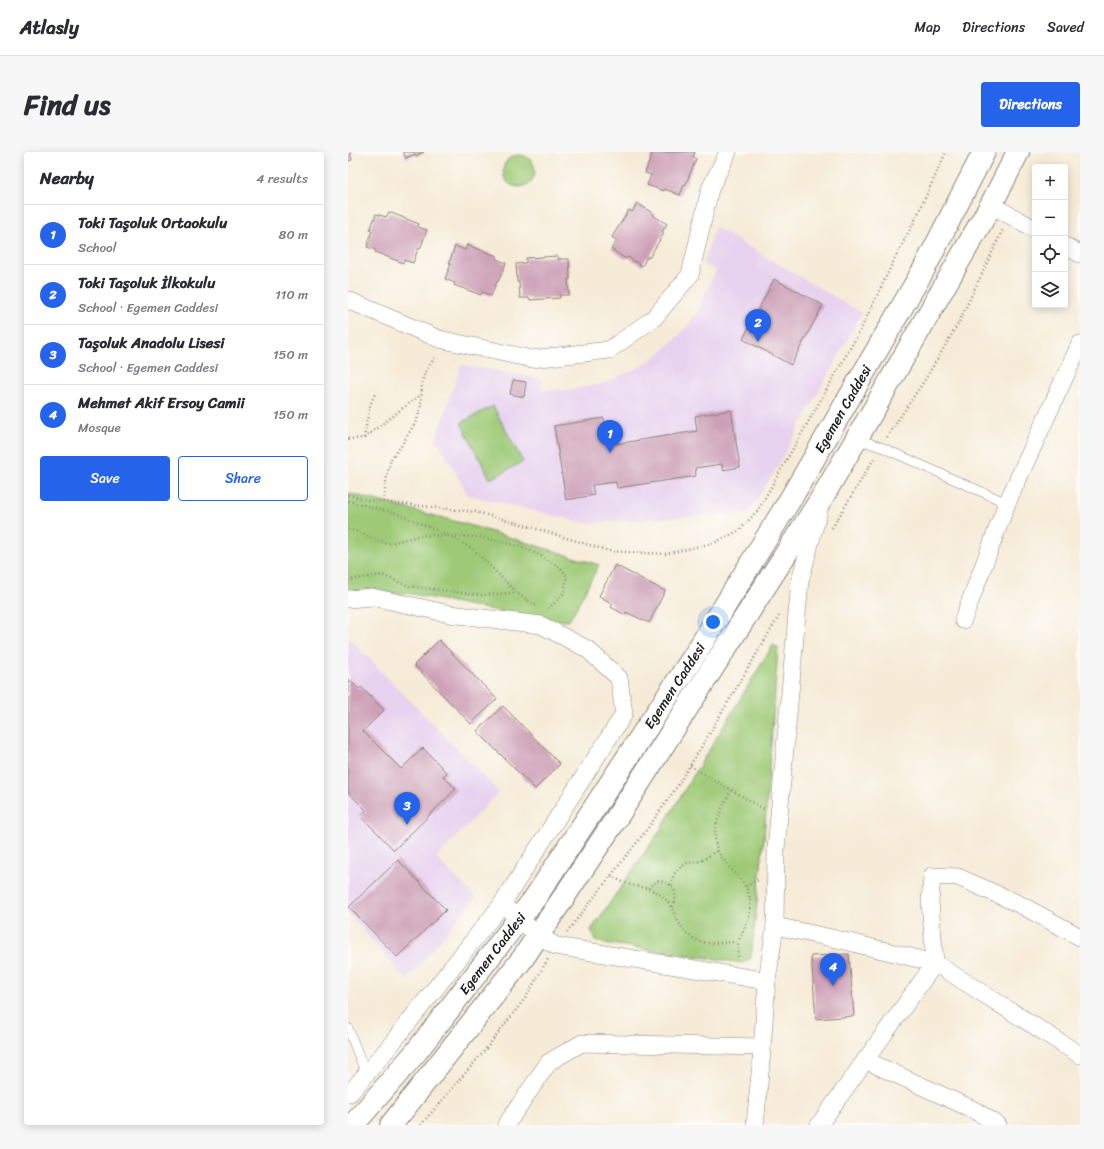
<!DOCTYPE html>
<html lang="en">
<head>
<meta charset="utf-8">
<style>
	:root { --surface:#fff; --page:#f7f7f7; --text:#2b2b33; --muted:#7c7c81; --line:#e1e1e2; --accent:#2563eb }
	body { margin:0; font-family:Sriracha,sans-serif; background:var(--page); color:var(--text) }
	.controls { position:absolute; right:12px; top:12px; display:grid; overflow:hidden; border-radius:4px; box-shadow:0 2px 10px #0003 }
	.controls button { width:36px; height:36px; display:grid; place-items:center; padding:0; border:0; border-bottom:1px solid var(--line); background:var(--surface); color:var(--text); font:20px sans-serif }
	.you { position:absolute; left:365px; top:470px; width:14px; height:14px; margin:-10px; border:3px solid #fff; border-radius:50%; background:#1a73e8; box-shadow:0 0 0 6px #1a73e833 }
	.badge { display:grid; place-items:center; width:26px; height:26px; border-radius:50%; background:var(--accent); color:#fff; font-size:13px; font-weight:700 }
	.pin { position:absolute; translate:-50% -33px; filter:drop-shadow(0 1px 2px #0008) }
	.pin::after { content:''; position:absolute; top:21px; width:14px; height:12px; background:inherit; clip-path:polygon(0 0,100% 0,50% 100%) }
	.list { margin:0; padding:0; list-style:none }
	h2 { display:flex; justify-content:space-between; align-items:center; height:52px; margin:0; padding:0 16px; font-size:17px }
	h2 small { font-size:13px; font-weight:400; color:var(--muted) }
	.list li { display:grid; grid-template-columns:26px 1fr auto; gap:12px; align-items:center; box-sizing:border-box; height:60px; padding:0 16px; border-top:1px solid var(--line) }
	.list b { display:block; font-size:15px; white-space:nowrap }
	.list p { margin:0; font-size:13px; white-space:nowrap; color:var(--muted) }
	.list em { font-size:13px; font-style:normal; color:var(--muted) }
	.actions { display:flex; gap:8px; padding:12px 16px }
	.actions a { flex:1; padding:9px 0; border:1px solid var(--accent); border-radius:4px; text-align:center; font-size:14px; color:var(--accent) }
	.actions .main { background:var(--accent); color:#fff }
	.icon { flex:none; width:22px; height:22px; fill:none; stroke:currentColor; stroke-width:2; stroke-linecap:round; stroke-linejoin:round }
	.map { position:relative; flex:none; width:732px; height:973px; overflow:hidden; border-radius:4px }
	header { display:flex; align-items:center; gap:24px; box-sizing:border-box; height:56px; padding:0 20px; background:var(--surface); border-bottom:1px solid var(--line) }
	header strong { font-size:19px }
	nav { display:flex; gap:22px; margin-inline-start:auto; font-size:14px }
	.intro { display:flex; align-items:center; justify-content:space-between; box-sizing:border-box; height:96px; padding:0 24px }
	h1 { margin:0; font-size:28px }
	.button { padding:10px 18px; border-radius:4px; background:var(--accent); color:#fff; font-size:14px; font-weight:700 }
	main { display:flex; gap:24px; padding:0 24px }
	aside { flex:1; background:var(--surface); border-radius:4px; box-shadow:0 2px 10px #0003 }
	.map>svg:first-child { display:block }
	.built { fill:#e7d2ef }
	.green { fill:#9eca77; stroke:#5d734a }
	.building { fill:#cda0b7 }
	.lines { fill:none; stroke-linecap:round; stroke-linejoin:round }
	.lane-casing { stroke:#89847a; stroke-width:10 }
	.street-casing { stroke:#89847a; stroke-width:18 }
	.secondary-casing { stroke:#89847a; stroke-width:24 }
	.path { stroke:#89847a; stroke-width:2.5; stroke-dasharray:1 3; stroke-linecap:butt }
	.lane { stroke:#fff; stroke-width:9 }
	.street { stroke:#fff; stroke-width:17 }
	.secondary { stroke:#fff; stroke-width:22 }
	.labels { text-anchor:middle; stroke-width:3; stroke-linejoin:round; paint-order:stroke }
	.street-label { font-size:14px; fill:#1c1c1c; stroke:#fdfcf7 }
</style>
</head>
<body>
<header>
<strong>Atlasly</strong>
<nav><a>Map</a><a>Directions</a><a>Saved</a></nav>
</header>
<div class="intro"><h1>Find us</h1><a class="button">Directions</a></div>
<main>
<aside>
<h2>Nearby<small>4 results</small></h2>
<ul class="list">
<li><span class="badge">1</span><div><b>Toki Taşoluk Ortaokulu</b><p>School</p></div><em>80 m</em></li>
<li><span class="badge">2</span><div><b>Toki Taşoluk İlkokulu</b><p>School · Egemen Caddesi</p></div><em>110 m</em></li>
<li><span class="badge">3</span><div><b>Taşoluk Anadolu Lisesi</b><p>School · Egemen Caddesi</p></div><em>150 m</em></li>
<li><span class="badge">4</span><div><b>Mehmet Akif Ersoy Camii</b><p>Mosque</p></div><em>150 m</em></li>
</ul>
<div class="actions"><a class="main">Save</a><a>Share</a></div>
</aside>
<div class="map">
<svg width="732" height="973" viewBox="0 0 732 973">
	<rect width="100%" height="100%" fill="#fdfcf7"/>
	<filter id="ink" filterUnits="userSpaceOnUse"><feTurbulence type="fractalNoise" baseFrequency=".025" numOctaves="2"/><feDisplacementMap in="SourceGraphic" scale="8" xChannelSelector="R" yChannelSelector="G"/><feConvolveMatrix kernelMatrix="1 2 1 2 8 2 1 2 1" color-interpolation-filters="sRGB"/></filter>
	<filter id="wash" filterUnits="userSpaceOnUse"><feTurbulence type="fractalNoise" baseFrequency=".012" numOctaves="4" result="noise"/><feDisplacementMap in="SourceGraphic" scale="16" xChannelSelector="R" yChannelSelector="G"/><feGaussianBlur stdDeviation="0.9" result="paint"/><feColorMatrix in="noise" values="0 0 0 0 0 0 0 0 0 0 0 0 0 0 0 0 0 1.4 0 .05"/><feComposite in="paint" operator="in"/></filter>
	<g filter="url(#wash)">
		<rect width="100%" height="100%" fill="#f6ebd7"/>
		<!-- built -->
		<g class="built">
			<path d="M 367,75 L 514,161 L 428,317 L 400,361 L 238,371 L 120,343 L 88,286 L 113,213 L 194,227 L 193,238 L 221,238 L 256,231 L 288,217 L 311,202 L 335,179 L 349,161 L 368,118 L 355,113 Z"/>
			<path d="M 0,485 L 151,640 L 88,706 L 128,745 L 59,828 L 0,761 Z"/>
		</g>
		<!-- green -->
		<g class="green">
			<circle cx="171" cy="19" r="16"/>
			<path d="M 145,254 L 175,310 L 142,327 L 113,271 Z"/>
			<path d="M 0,341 L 121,373 L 251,413 L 221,469 L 190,467 L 59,441 L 0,441 Z"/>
			<path d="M 425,493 L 430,496 L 416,686 L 403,806 L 395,811 L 249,790 L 243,778 L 311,680 Z"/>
		</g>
		<g id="blocks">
			<!-- building -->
			<g class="building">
				<path d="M 0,0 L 2,0 L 4,8 L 0,9 Z"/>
				<path d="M 55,0 L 76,0 L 68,4 L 67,2 L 58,6 Z"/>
				<path d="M 305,0 L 347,0 L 345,5 L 348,7 L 337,34 L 336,33 L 332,43 L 317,37 L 316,39 L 299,33 L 303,23 L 297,21 Z"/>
				<path d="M 289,51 L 306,62 L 306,64 L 319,72 L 314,80 L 316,81 L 301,106 L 299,105 L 294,114 L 280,105 L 278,107 L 263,97 L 269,89 L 264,85 L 281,58 L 284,60 Z"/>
				<path d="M 41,60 L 71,72 L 70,75 L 79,78 L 72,97 L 70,97 L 65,111 L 56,108 L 55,111 L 27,100 L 28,98 L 19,95 L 24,79 L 22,78 L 28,62 L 38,65 Z"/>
				<path d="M 119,93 L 149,104 L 148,107 L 158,111 L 150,130 L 149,129 L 143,144 L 134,140 L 133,143 L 106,133 L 107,131 L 97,127 L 103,112 L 101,111 L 107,94 L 117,98 Z"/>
				<path d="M 210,104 L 210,107 L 221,107 L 222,127 L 220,127 L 221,143 L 211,143 L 212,146 L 182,148 L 182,146 L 172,146 L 171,130 L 169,130 L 168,112 L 178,111 L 178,106 Z"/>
				<path d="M 426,127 L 475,153 L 443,213 L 395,187 Z"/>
				<path d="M 165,228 L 178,230 L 176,245 L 162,242 Z"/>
				<path d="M 383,258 L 392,315 L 375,318 L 374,312 L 347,316 L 348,324 L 269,336 L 268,330 L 244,333 L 246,343 L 218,348 L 206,274 L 256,266 L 261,293 L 349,279 L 347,264 Z"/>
				<path d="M 267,413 L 317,439 L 301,471 L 278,460 L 277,463 L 263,455 L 265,452 L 251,444 Z"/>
				<path d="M 91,488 L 149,547 L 123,572 L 66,513 Z"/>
				<path d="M 0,527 L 11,537 L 13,535 L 36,558 L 15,579 L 53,617 L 75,596 L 99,621 L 95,624 L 108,637 L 46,698 L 13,664 L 18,658 L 0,640 Z"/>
				<path d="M 155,554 L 212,612 L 187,637 L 129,579 Z"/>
				<path d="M 50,708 L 98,758 L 49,805 L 1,755 Z"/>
				<path d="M 501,802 L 506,864 L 468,867 L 463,804 Z"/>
			</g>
		</g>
	</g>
	<g filter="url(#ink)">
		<use href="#blocks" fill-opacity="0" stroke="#89847a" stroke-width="1"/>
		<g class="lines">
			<defs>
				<g id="lane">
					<path d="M 509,287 L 533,295 L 659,351"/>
					<path d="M 0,876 L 18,922"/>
				</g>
				<g id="street">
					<path d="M 643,53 L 687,77"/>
					<path d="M 717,94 L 732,102"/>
					<path d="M 0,148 L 91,187 L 184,207 L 261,198 L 306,166 L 342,123 L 362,37 L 380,0"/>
					<path d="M 0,447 L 24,445 L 102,462 L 193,473 L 239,497 L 271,526 L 276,562 L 154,752 L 41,895 L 2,941 L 0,941"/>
					<path d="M 615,468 L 659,351 L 732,192"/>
					<path d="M 162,759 L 190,783 L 208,794 L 419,829"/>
					<path d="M 427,774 L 493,788 L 587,811 L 732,903"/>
					<path d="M 517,908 L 626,958 L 650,973"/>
					<path d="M 158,973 L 201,910 L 234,891 L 414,895"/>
					<path d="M 407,973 L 413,911 L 419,829 L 427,774 L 428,697 L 452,429 L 471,358"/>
					<path d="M 471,973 L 587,811 L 582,750 L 584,724 L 610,725 L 671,752 L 732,785"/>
				</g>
				<g id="secondary">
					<path id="s1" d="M 5,973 L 68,900 L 187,746 L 346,504 L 443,346 L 576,117 L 636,0"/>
					<path d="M 43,973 L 175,806 L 266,670 L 475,344 L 526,257 L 643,53 L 670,0"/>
				</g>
			</defs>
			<!-- lane casing -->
			<use href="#lane" class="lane-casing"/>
			<!-- street casing -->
			<use href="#street" class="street-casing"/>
			<!-- secondary casing -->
			<use href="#secondary" class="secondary-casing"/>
			<!-- path -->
			<g class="path">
				<path d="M 539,285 L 578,226 L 610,172 L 655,77"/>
				<path d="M 16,286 L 22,253 L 28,240"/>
				<path d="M 0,287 L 16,286 L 64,249 L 73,243"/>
				<path d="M 0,343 L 19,348 L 128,360 L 173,372 L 261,399 L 317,402 L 366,391 L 392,378 L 410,358 L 512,179 L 547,106 L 569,64 L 598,0"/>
				<path d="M 0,349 L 50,362 L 100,383"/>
				<path d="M 35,350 L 39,323 L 43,307 L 53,294 L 69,268 L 73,254 L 74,230 L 77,220 L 88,204"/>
				<path d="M 484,376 L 527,305"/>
				<path d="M 0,377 L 7,379 L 39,392 L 74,383 L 132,385 L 171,394 L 193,404 L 213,416 L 219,424 L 216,441 L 199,458"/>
				<path d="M 104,385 L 126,398 L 169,441 L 190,455"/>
				<path d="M 0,428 L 34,423 L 60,434 L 132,443 L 168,441"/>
				<path d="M 342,614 L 416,657"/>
				<path d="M 383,638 C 377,651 366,670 367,684 C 367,717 407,724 402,759 C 401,770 394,780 390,790"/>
				<path d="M 263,724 C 268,726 274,730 280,732 C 293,736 302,735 314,744 C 322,750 325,759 329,767 C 336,783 350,793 368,791 C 375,791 382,790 390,790 L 390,807"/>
				<path d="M 323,733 L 326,722 L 331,716 L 339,711 L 353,709 L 370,698"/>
				<path d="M 398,734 L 412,727"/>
				<path d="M 300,736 L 309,729 C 325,730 331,740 325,755"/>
				<path d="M 219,780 L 300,676 L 328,636 L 354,594 L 431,464"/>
				<path d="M 73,973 L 137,898 L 178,845 L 200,807"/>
			</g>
			<!-- lane -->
			<use href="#lane" class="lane"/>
			<!-- street -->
			<use href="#street" class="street"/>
			<!-- secondary -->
			<use href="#secondary" class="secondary"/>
		</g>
	</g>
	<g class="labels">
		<!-- street labels -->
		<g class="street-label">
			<text dy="5" stroke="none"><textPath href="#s1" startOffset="869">Egemen Caddesi</textPath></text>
			<text dy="5" stroke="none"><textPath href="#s1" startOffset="545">Egemen Caddesi</textPath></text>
			<text dy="5" stroke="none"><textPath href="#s1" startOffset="221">Egemen Caddesi</textPath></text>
		</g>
	</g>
</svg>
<div class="controls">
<button>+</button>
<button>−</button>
<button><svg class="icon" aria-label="locate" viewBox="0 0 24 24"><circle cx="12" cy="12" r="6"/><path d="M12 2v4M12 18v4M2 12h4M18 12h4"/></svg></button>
<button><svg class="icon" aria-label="layers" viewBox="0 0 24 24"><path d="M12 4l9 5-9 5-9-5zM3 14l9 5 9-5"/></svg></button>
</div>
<div class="you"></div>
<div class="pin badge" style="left:262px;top:301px">1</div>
<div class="pin badge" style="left:410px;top:190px">2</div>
<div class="pin badge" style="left:59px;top:673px">3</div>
<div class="pin badge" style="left:485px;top:834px">4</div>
</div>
</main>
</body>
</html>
